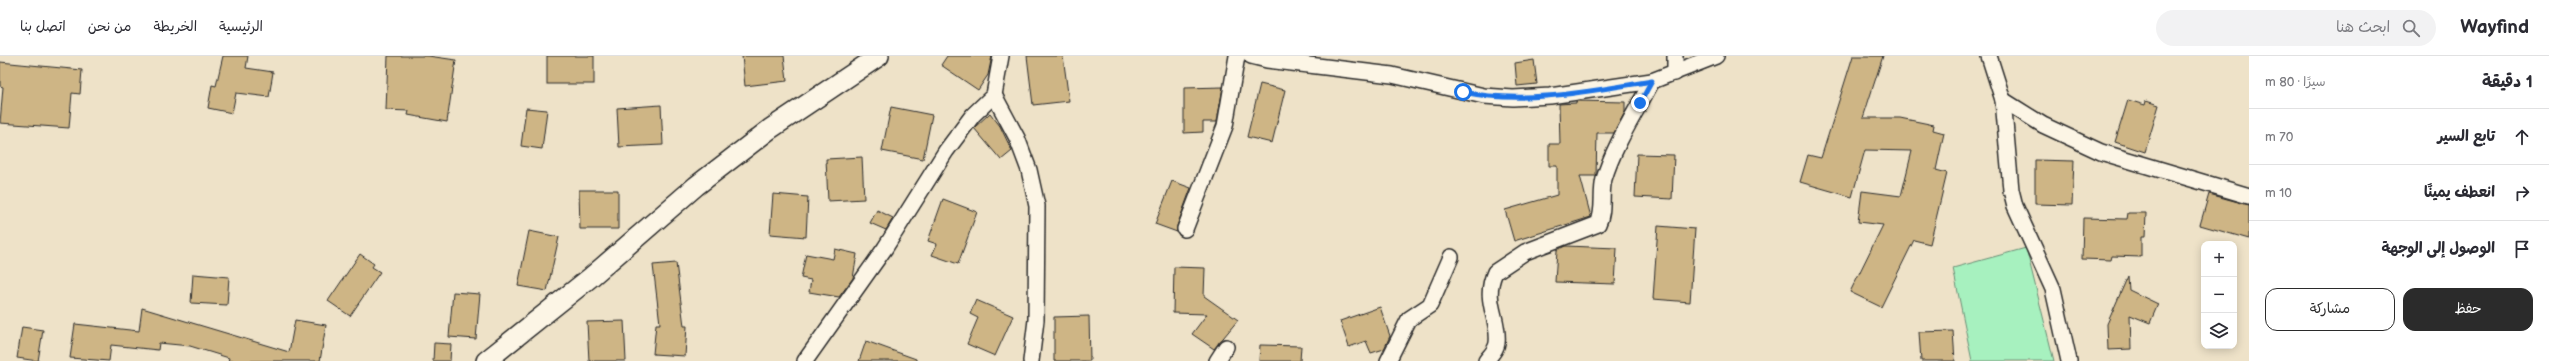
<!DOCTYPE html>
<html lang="ar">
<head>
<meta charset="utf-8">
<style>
	:root { --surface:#fff; --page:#f2f2f3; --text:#2b2b33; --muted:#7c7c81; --line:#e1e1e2; --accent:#2b2b2b }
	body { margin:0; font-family:"Balsamiq Sans","Playpen Sans Arabic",sans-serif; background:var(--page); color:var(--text); direction:rtl }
	.controls { position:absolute; right:12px; bottom:12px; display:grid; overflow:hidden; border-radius:8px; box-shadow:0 2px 10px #0003 }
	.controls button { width:36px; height:36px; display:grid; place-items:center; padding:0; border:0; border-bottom:1px solid var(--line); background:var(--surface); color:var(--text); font:20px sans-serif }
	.stop { position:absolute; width:12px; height:12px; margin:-9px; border:3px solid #1a73e8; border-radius:50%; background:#fff }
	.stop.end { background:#1a73e8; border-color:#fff; box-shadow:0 1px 4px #0008 }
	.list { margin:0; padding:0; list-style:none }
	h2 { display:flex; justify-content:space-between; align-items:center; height:52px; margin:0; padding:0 16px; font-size:17px }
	h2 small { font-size:13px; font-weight:400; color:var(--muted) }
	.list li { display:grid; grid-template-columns:26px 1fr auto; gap:12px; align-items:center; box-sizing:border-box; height:56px; padding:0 16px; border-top:1px solid var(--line) }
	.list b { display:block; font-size:15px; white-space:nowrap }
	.list em { font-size:13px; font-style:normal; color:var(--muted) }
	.actions { display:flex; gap:8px; padding:12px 16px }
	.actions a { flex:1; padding:9px 0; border:1px solid var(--accent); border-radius:12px; text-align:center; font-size:14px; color:var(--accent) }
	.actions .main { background:var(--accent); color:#fff }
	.icon { flex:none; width:22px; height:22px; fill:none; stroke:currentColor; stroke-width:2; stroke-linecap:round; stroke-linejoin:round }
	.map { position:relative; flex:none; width:2249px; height:305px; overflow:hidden; direction:ltr }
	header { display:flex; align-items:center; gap:24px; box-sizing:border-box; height:56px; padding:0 20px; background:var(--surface); border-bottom:1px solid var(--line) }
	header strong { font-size:19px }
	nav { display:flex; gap:22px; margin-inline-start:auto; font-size:14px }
	.search { width:280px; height:36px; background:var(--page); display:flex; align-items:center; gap:10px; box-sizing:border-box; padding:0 14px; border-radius:22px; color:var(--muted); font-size:15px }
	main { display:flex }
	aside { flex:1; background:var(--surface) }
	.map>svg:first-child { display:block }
	.green { fill:#a7f1bf; stroke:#698e75 }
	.building { fill:#ceb585; stroke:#2b2b2b }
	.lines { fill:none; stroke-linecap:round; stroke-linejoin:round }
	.minor-casing { stroke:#2b2b2b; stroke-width:18 }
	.tertiary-casing { stroke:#2b2b2b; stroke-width:22 }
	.minor { stroke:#fcf5e5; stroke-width:15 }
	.tertiary { stroke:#fcf5e5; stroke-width:19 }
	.route { stroke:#1a73e8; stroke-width:5 }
</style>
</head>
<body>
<header>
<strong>Wayfind</strong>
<div class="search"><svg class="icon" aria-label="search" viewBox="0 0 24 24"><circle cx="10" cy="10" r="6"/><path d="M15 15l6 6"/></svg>ابحث هنا</div>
<nav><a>الرئيسية</a><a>الخريطة</a><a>من نحن</a><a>اتصل بنا</a></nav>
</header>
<main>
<aside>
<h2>1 دقيقة<small>سيرًا · 80 m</small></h2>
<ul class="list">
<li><svg class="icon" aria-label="ahead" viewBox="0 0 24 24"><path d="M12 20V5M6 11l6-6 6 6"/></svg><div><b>تابع السير</b></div><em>70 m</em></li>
<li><svg class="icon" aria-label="right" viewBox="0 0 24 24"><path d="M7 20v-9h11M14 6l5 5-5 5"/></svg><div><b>انعطف يمينًا</b></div><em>10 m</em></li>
<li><svg class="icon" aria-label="arrive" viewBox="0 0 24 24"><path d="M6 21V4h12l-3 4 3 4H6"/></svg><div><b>الوصول إلى الوجهة</b></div></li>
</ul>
<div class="actions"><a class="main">حفظ</a><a>مشاركة</a></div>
</aside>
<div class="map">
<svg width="2249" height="305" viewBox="0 0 2249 305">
	<rect width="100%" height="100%" fill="#eee2c8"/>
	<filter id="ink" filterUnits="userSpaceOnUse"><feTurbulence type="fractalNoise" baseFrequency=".025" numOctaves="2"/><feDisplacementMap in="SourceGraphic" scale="8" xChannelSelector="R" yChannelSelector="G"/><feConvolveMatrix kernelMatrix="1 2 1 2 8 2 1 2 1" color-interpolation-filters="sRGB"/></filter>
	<g filter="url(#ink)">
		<!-- green -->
		<path class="green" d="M 2026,192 L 2054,305 L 1972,305 L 1953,212 Z"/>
		<!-- building -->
		<g class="building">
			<path d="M 223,0 L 248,0 L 246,12 L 273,16 L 269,41 L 236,37 L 232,57 L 208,52 L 212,29 L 216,30 Z"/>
			<path d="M 388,0 L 428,0 L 456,4 L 447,66 L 408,59 L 409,55 L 386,54 Z"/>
			<rect x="547" y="0" width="47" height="28"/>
			<path d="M 742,0 L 784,0 L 787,25 L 745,30 Z"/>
			<path d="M 947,0 L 992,0 L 988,19 L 978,34 L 941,9 Z"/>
			<path d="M 1027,0 L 1063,0 L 1069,45 L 1033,49 Z"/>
			<path d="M 1853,0 L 1883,0 L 1863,62 L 1900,62 L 1934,69 L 1933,74 L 1944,77 L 1936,114 L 1947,117 L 1930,188 L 1914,184 L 1881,251 L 1850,236 L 1883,169 L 1858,166 L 1862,135 L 1901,140 L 1912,95 L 1865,94 L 1852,141 L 1800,126 L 1808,99 L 1821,102 Z"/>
			<path d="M 1534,4 L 1537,28 L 1517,30 L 1515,7 Z"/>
			<path d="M 0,6 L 82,14 L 80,38 L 72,37 L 69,72 L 0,67 L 3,31 L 0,30 Z"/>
			<path d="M 1260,28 L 1285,34 L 1272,87 L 1247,81 Z"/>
			<path d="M 1223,31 L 1217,66 L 1203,66 L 1203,76 L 1184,77 L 1184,32 Z"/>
			<path d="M 2128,44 L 2145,49 L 2146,45 L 2159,49 L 2145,96 L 2115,86 Z"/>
			<path d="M 1576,45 L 1625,46 L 1625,56 L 1614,77 L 1597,77 L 1596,120 L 1580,120 L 1591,161 L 1514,185 L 1505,154 L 1557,139 L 1557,110 L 1549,110 L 1549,88 L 1560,88 L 1559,48 L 1576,47 Z"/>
			<path d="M 661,49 L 663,89 L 619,91 L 617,52 Z"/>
			<path d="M 891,51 L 932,59 L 923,103 L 882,95 Z"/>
			<path d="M 526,52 L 547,54 L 542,93 L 521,90 Z"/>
			<path d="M 990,57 L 1000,70 L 1012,95 L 1001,104 L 974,72 Z"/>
			<path d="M 1637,98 L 1674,99 L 1672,143 L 1635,141 Z"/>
			<path d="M 862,101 L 864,143 L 828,145 L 826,103 Z"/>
			<path d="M 2035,104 L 2074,105 L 2072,149 L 2035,148 Z"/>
			<path d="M 1172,125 L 1191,132 L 1177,170 L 1177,176 L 1155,168 Z"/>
			<path d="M 579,134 L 618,134 L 618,173 L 580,173 Z"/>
			<path d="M 773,138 L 808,141 L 806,181 L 770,178 Z"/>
			<path d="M 2209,138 L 2249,149 L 2249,183 L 2200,169 Z"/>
			<path d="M 943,143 L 977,156 L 958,208 L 932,199 L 937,188 L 928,185 Z"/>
			<path d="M 877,154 L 893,162 L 886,174 L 870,167 Z"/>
			<path d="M 2128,157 L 2146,157 L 2145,181 L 2141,181 L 2141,201 L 2112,200 L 2111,204 L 2082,203 L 2083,162 L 2127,163 Z"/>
			<path d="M 1658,170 L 1695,173 L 1690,246 L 1653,243 Z"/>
			<path d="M 529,175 L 559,181 L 547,235 L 518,230 Z"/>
			<path d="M 1565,190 L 1617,192 L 1615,228 L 1555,226 L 1557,194 Z"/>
			<path d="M 835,193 L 857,198 L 853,222 L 839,241 L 809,236 L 811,224 L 801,222 L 806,198 L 833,203 Z"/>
			<path d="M 360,198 L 374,208 L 372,211 L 380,216 L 350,260 L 328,245 Z"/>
			<path d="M 676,207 L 684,270 L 687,270 L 685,300 L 653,298 L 656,268 L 660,268 L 653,209 Z"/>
			<path d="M 1174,211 L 1205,212 L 1204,240 L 1238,264 L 1214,293 L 1192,278 L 1207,258 L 1173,257 Z"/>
			<path d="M 193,218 L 229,221 L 227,249 L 191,247 Z"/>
			<path d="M 2128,220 L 2129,234 L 2158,248 L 2150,267 L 2130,259 L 2131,293 L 2108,294 L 2107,268 Z"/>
			<path d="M 453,236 L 480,238 L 476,283 L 449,281 Z"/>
			<path d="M 976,244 L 1013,260 L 995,300 L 967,288 L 978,262 L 970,258 Z"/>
			<path d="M 1380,251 L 1390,280 L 1384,293 L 1371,297 L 1366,285 L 1349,291 L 1340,265 Z"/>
			<path d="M 142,252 L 289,296 L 295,264 L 326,269 L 320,305 L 228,305 L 229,302 L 190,290 L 159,287 L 158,294 L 111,289 L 109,305 L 70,302 L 75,268 L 139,275 Z"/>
			<path d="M 1089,260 L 1090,305 L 1054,305 L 1054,261 Z"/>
			<path d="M 624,265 L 626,305 L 589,305 L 587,266 Z"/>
			<path d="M 22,271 L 43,274 L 38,305 L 17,302 Z"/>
			<path d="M 1953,275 L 1955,305 L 1921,305 L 1919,276 Z"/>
			<path d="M 866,285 L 916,303 L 916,305 L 859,305 Z"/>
			<path d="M 434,287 L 451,288 L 450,305 L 433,305 Z"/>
			<path d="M 1260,289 L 1301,290 L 1300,305 L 1259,305 Z"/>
		</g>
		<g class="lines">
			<defs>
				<g id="minor">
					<path d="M 1251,0 L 1267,4 L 1392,19 L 1484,40 L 1513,42 L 1550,40 L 1652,25 L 1716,0"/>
					<path d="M 1989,0 L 2003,44 L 2011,134 L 2015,150 L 2053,233 L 2069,305"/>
					<path d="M 1675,17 L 1675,0"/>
					<path d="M 994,39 L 1017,82 L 1029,114 L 1037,150 L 1036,264 L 1031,305"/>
					<path d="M 2003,44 L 2043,69 L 2101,96 L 2249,140"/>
					<path d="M 1185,173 L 1225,70 L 1237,0"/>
					<path d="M 805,305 L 885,192 L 946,95 L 973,59 L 994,39 L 1001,0"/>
					<path d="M 1217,305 L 1226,291"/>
					<path d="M 1388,305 L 1409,263 L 1430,249 L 1451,201"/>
					<path d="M 1486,305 C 1490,299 1496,295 1497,287 C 1500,262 1482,245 1495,216 L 1525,196 L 1598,168 C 1605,154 1600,138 1604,123 C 1614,89 1636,56 1652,25"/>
				</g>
				<path id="tertiary" d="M 486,305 L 591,221 L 696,130 L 770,73 L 879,0"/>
			</defs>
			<!-- minor casing -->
			<use href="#minor" class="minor-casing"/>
			<!-- tertiary casing -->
			<use href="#tertiary" class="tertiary-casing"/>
			<!-- minor -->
			<use href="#minor" class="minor"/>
			<!-- tertiary -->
			<use href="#tertiary" class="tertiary"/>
		</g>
	</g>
	<g class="lines" filter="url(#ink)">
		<!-- route -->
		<path class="route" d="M 1463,36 C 1525,49 1590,35 1652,25 L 1640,47"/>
	</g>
</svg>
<div class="controls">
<button>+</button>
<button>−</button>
<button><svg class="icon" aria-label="layers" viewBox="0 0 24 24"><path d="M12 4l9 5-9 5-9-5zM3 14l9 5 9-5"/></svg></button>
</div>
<div class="stop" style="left:1463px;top:36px"></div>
<div class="stop end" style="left:1640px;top:47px"></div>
</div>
</main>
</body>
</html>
